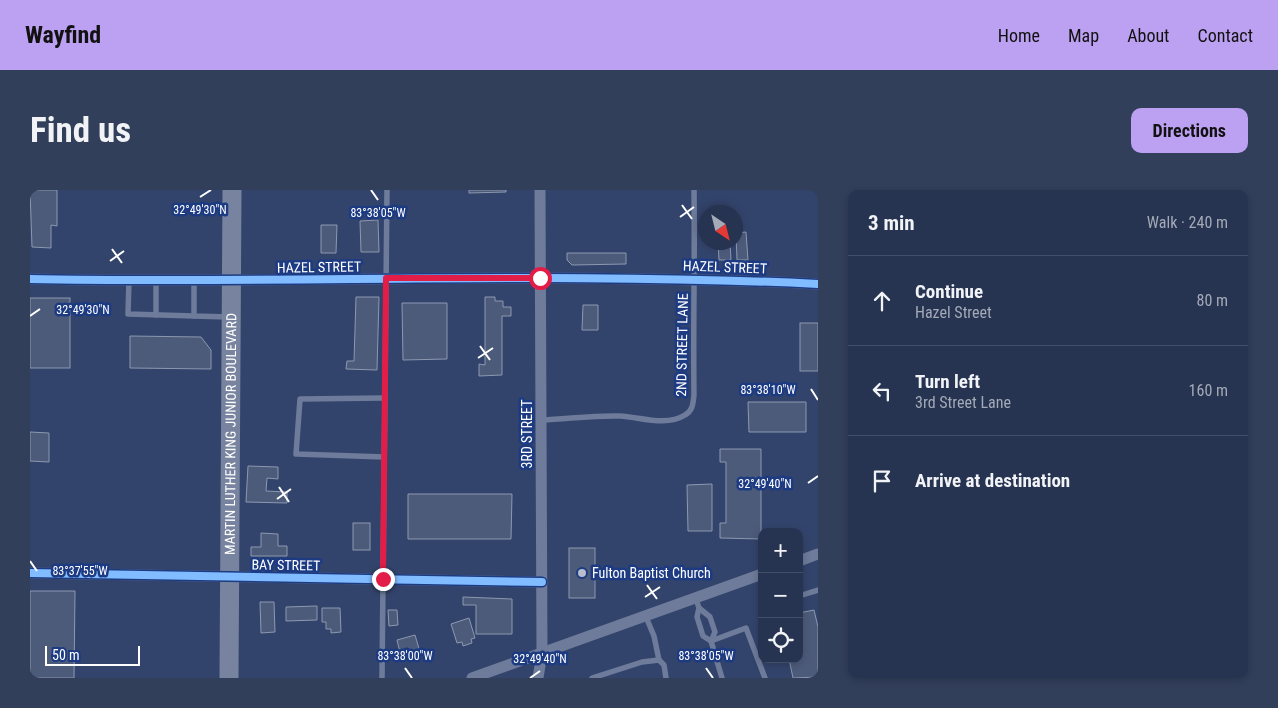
<!DOCTYPE html>
<html lang="en">
<head>
<meta charset="utf-8">
<style>
	:root { --surface:#263351; --page:#323f5b; --text:#f1f3f6; --muted:#a4aab7; --line:#424e68; --accent:#bca0f2 }
	body { margin:0; font-family:"Roboto Condensed",sans-serif; background:var(--page); color:var(--text) }
	.controls { position:absolute; right:15px; bottom:15px; display:grid; overflow:hidden; border-radius:10px; box-shadow:0 2px 8px #0003 }
	.controls button { width:45px; height:45px; display:grid; place-items:center; padding:0; border:0; border-bottom:1px solid var(--line); background:var(--surface); color:var(--text); font:25px sans-serif }
	.compass { position:absolute; left:668px; top:15px; width:45px; height:45px; border-radius:50%; background:var(--surface); box-shadow:0 2px 8px #0003; rotate:145deg }
	.scale { position:absolute; left:15px; bottom:12px; width:95px; box-sizing:border-box; padding-left:5px; border:2px solid #fff; border-top:0; font-size:14px; line-height:18px; white-space:nowrap; color:#fff; -webkit-text-stroke:4px #1c3b83; paint-order:stroke }
	.stop { position:absolute; width:15px; height:15px; margin:-11px; border:4px solid #e11d48; border-radius:50%; background:#fff }
	.stop.end { background:#e11d48; border-color:#fff; box-shadow:0 1px 5px #0008 }
	.list { margin:0; padding:0; list-style:none }
	h2 { display:flex; justify-content:space-between; align-items:center; height:65px; margin:0; padding:0 20px; font-size:21px }
	h2 small { font-size:16px; font-weight:400; color:var(--muted) }
	.list li { display:grid; grid-template-columns:32px 1fr auto; gap:15px; align-items:center; box-sizing:border-box; height:90px; padding:0 20px; border-top:1px solid var(--line) }
	.list b { display:block; font-size:19px; white-space:nowrap }
	.list p { margin:0; font-size:16px; white-space:nowrap; color:var(--muted) }
	.list em { font-size:16px; font-style:normal; color:var(--muted) }
	.icon { flex:none; width:28px; height:28px; fill:none; stroke:currentColor; stroke-width:2; stroke-linecap:round; stroke-linejoin:round }
	.map { position:relative; flex:none; width:788px; height:488px; overflow:hidden; border-radius:10px }
	header { display:flex; align-items:center; gap:30px; box-sizing:border-box; height:70px; padding:0 25px; background:var(--accent); color:#111 }
	header strong { font-size:24px }
	nav { display:flex; gap:28px; margin-inline-start:auto; font-size:18px }
	.intro { display:flex; align-items:center; justify-content:space-between; box-sizing:border-box; height:120px; padding:0 30px }
	h1 { margin:0; font-size:35px }
	.button { padding:12px 22px; border-radius:10px; background:var(--accent); color:#111; font-size:18px; font-weight:700 }
	main { display:flex; gap:30px; padding:0 30px }
	aside { flex:1; background:var(--surface); border-radius:10px; box-shadow:0 2px 8px #0003 }
	.map>svg:first-child { display:block }
	.building { fill:#4d5b7b; stroke:#8d98b0 }
	.lines { fill:none; stroke-linecap:round; stroke-linejoin:round }
	.lane { stroke:#6e7b9a; stroke-width:5.5 }
	.street { stroke:#6e7b9a; stroke-width:11 }
	.primary { stroke:#78849f; stroke-width:19 }
	.cycleway-casing { stroke:#1c3b83; stroke-width:11 }
	.cycleway { stroke:#80bcff; stroke-width:8 }
	.route { stroke:#e11d48; stroke-width:6 }
	.ticks { fill:none; stroke:#fff; stroke-width:2 }
	.poi-dot { fill:#b8becc; stroke:#1c3b83; stroke-width:2 }
	.labels { text-anchor:middle; stroke-width:5; stroke-linejoin:round; paint-order:stroke }
	.street-label { font-size:14px; fill:#fff; stroke:#1c3b83 }
	.poi-label { font-size:14px; fill:#fff; stroke:#1c3b83; text-anchor:start }
	.ticks-label { font-size:12px; text-anchor:middle; fill:#fff; stroke:#1c3b83; stroke-width:5; stroke-linejoin:round; paint-order:stroke }
</style>
</head>
<body>
<header>
<strong>Wayfind</strong>
<nav><a>Home</a><a>Map</a><a>About</a><a>Contact</a></nav>
</header>
<div class="intro"><h1>Find us</h1><a class="button">Directions</a></div>
<main>
<div class="map">
<svg width="788" height="488" viewBox="0 0 788 488">
	<rect width="100%" height="100%" fill="#33446c"/>
	<!-- building -->
	<g class="building">
		<path d="M 0,0 L 27,0 L 27,36 L 21,35 L 21,58 L 2,57 Z"/>
		<path d="M 439,0 L 476,0 L 476,2 L 439,3 Z"/>
		<path d="M 348,30 L 349,62 L 331,62 L 330,31 Z"/>
		<path d="M 291,35 L 307,35 L 306,63 L 291,63 Z"/>
		<path d="M 716,42 L 718,70 L 707,70 L 706,43 Z"/>
		<path d="M 688,52 L 700,52 L 701,70 L 689,70 Z"/>
		<path d="M 537,63 L 596,63 L 596,74 L 542,75 L 537,70 Z"/>
		<path d="M 326,107 L 349,107 L 347,180 L 316,179 L 317,171 L 324,171 Z"/>
		<path d="M 455,107 L 465,107 L 465,111 L 473,111 L 473,117 L 481,117 L 481,126 L 472,126 L 472,185 L 449,186 L 449,174 L 455,175 Z"/>
		<rect x="0" y="108" width="40" height="70"/>
		<path d="M 372,113 L 417,113 L 417,169 L 373,170 Z"/>
		<path d="M 553,115 L 568,115 L 568,140 L 552,140 Z"/>
		<rect x="770" y="133" width="18" height="48"/>
		<path d="M 100,146 L 171,147 L 181,160 L 181,179 L 100,178 Z"/>
		<path d="M 718,212 L 776,212 L 776,242 L 719,242 Z"/>
		<path d="M 0,242 L 19,243 L 19,272 L 0,271 Z"/>
		<path d="M 690,259 L 731,259 L 731,349 L 690,348 L 690,333 L 696,333 L 696,272 L 690,272 Z"/>
		<path d="M 218,276 L 248,277 L 248,289 L 237,288 L 236,301 L 257,302 L 257,313 L 216,312 Z"/>
		<path d="M 682,294 L 682,341 L 658,341 L 657,295 Z"/>
		<path d="M 378,304 L 482,304 L 481,349 L 378,349 Z"/>
		<rect x="323" y="333" width="17" height="27"/>
		<path d="M 231,343 L 248,344 L 248,356 L 257,356 L 257,366 L 221,366 L 221,357 L 231,357 Z"/>
		<rect x="539" y="358" width="26" height="50"/>
		<path d="M 0,401 L 45,401 L 44,488 L 0,488 Z"/>
		<path d="M 433,407 L 482,409 L 482,444 L 446,444 L 446,415 L 433,415 Z"/>
		<path d="M 230,412 L 244,412 L 245,442 L 231,443 Z"/>
		<path d="M 287,416 L 287,430 L 256,431 L 256,417 Z"/>
		<path d="M 292,418 L 310,418 L 311,442 L 301,443 L 301,439 L 296,439 L 296,432 L 292,432 Z"/>
		<path d="M 358,420 L 367,420 L 368,435 L 359,436 Z"/>
		<path d="M 784,420 L 788,437 L 788,487 L 763,488 L 759,469 L 769,469 L 769,423 Z"/>
		<path d="M 439,428 L 445,448 L 441,449 L 442,453 L 433,456 L 432,452 L 427,453 L 421,434 Z"/>
		<path d="M 385,445 L 390,462 L 371,467 L 367,450 Z"/>
	</g>
	<g class="lines">
		<!-- lane -->
		<g class="lane">
			<path d="M 99,90 L 98,124 L 164,126"/>
			<path d="M 126,90 L 126,125"/>
			<path d="M 164,90 L 164,126 L 198,127"/>
			<path d="M 512,230 C 538,229 564,225 590,226 C 610,227 636,237 655,225 C 663,221 663,213 664,205 C 663,136 665,68 664,0"/>
			<path d="M 354,267 L 266,264 L 270,209 L 355,208"/>
			<path d="M 769,406 L 788,400"/>
			<path d="M 666,409 L 669,418 L 680,427 L 685,442 L 681,451 L 692,488"/>
			<path d="M 669,418 L 667,427 L 673,446 L 681,451"/>
			<path d="M 616,427 L 624,446 L 629,470"/>
			<path d="M 681,451 L 716,438 L 735,488"/>
			<path d="M 352,488 L 357,0"/>
			<path d="M 562,488 L 612,472 L 629,470 L 634,475 L 636,488"/>
		</g>
		<!-- street -->
		<g class="street">
			<path d="M 0,89 C 263,94 525,81 788,94"/>
			<path d="M 769,371 L 788,364"/>
			<path d="M 0,383 L 512,392"/>
			<path d="M 442,488 L 732,384"/>
			<path d="M 508,488 L 512,463 L 510,0"/>
		</g>
		<!-- primary -->
		<path class="primary" id="s1" d="M 199,488 L 202,0"/>
		<defs>
			<g id="cycleway">
				<path d="M 0,89 C 263,94 525,81 788,94"/>
				<path d="M 0,383 L 512,392"/>
			</g>
		</defs>
		<!-- cycleway casing -->
		<use href="#cycleway" class="cycleway-casing"/>
		<!-- cycleway -->
		<use href="#cycleway" class="cycleway"/>
	</g>
	<g class="lines">
		<!-- route -->
		<path class="route" d="M 353,389 L 356,88 L 510,88"/>
	</g>
	<!-- ticks -->
	<path class="ticks" d="M 341,0 L 348,10M 170,7 L 181,0M 652,15 L 662,29M 650,27 L 664,17M 82,59 L 92,73M 80,71 L 94,61M 0,126 L 10,119M 450,156 L 460,170M 448,168 L 463,158M 781,199 L 788,210M 778,293 L 788,286M 249,297 L 259,312M 247,309 L 261,299M 0,371 L 7,381M 617,395 L 627,409M 615,407 L 630,397M 375,478 L 382,488M 676,478 L 683,488M 500,488 L 510,481"/>
	<!-- markers -->
	<circle class="poi-dot" cx="552" cy="383" r="5"/>
	<g class="labels">
		<!-- street labels -->
		<g class="street-label">
			<text transform="translate(289 77) rotate(-1)" y="5">HAZEL STREET</text>
			<text transform="translate(695 77) rotate(2)" y="5">HAZEL STREET</text>
			<text transform="translate(652 155) rotate(-89)" y="5">2ND STREET LANE</text>
			<text dy="5" stroke="none"><textPath href="#s1" startOffset="244">MARTIN LUTHER KING JUNIOR BOULEVARD</textPath></text>
			<text transform="translate(497 244) rotate(-90)" y="5">3RD STREET</text>
			<text transform="translate(256 375) rotate(1)" y="5">BAY STREET</text>
		</g>
		<!-- poi labels -->
		<g class="poi-label">
			<text x="562" y="388">Fulton Baptist Church</text>
		</g>
	</g>
	<g class="ticks-label">
		<text x="170" y="24">32°49'30"N</text>
		<text x="348" y="27">83°38'05"W</text>
		<text x="53" y="124">32°49'30"N</text>
		<text x="738" y="204">83°38'10"W</text>
		<text x="735" y="298">32°49'40"N</text>
		<text x="50" y="385">83°37'55"W</text>
		<text x="375" y="470">83°38'00"W</text>
		<text x="676" y="470">83°38'05"W</text>
		<text x="510" y="473">32°49'40"N</text>
	</g>
</svg>
<div class="controls">
<button>+</button>
<button>−</button>
<button><svg class="icon" aria-label="locate" viewBox="0 0 24 24"><circle cx="12" cy="12" r="6"/><path d="M12 2v4M12 18v4M2 12h4M18 12h4"/></svg></button>
</div>
<svg class="compass" viewBox="-18 -18 36 36"><path d="M0-13l5 13h-10z" fill="#e53935"/><path d="M0 13l5-13h-10z" fill="#a4aab7"/></svg>
<div class="scale">50 m</div>
<div class="stop" style="left:510px;top:88px"></div>
<div class="stop end" style="left:353px;top:389px"></div>
</div>
<aside>
<h2>3 min<small>Walk · 240 m</small></h2>
<ul class="list">
<li><svg class="icon" aria-label="ahead" viewBox="0 0 24 24"><path d="M12 20V5M6 11l6-6 6 6"/></svg><div><b>Continue</b><p>Hazel Street</p></div><em>80 m</em></li>
<li><svg class="icon" aria-label="left" viewBox="0 0 24 24"><path d="M17 20v-9H6M10 6l-5 5 5 5"/></svg><div><b>Turn left</b><p>3rd Street Lane</p></div><em>160 m</em></li>
<li><svg class="icon" aria-label="arrive" viewBox="0 0 24 24"><path d="M6 21V4h12l-3 4 3 4H6"/></svg><div><b>Arrive at destination</b></div></li>
</ul>
</aside>
</main>
</body>
</html>
